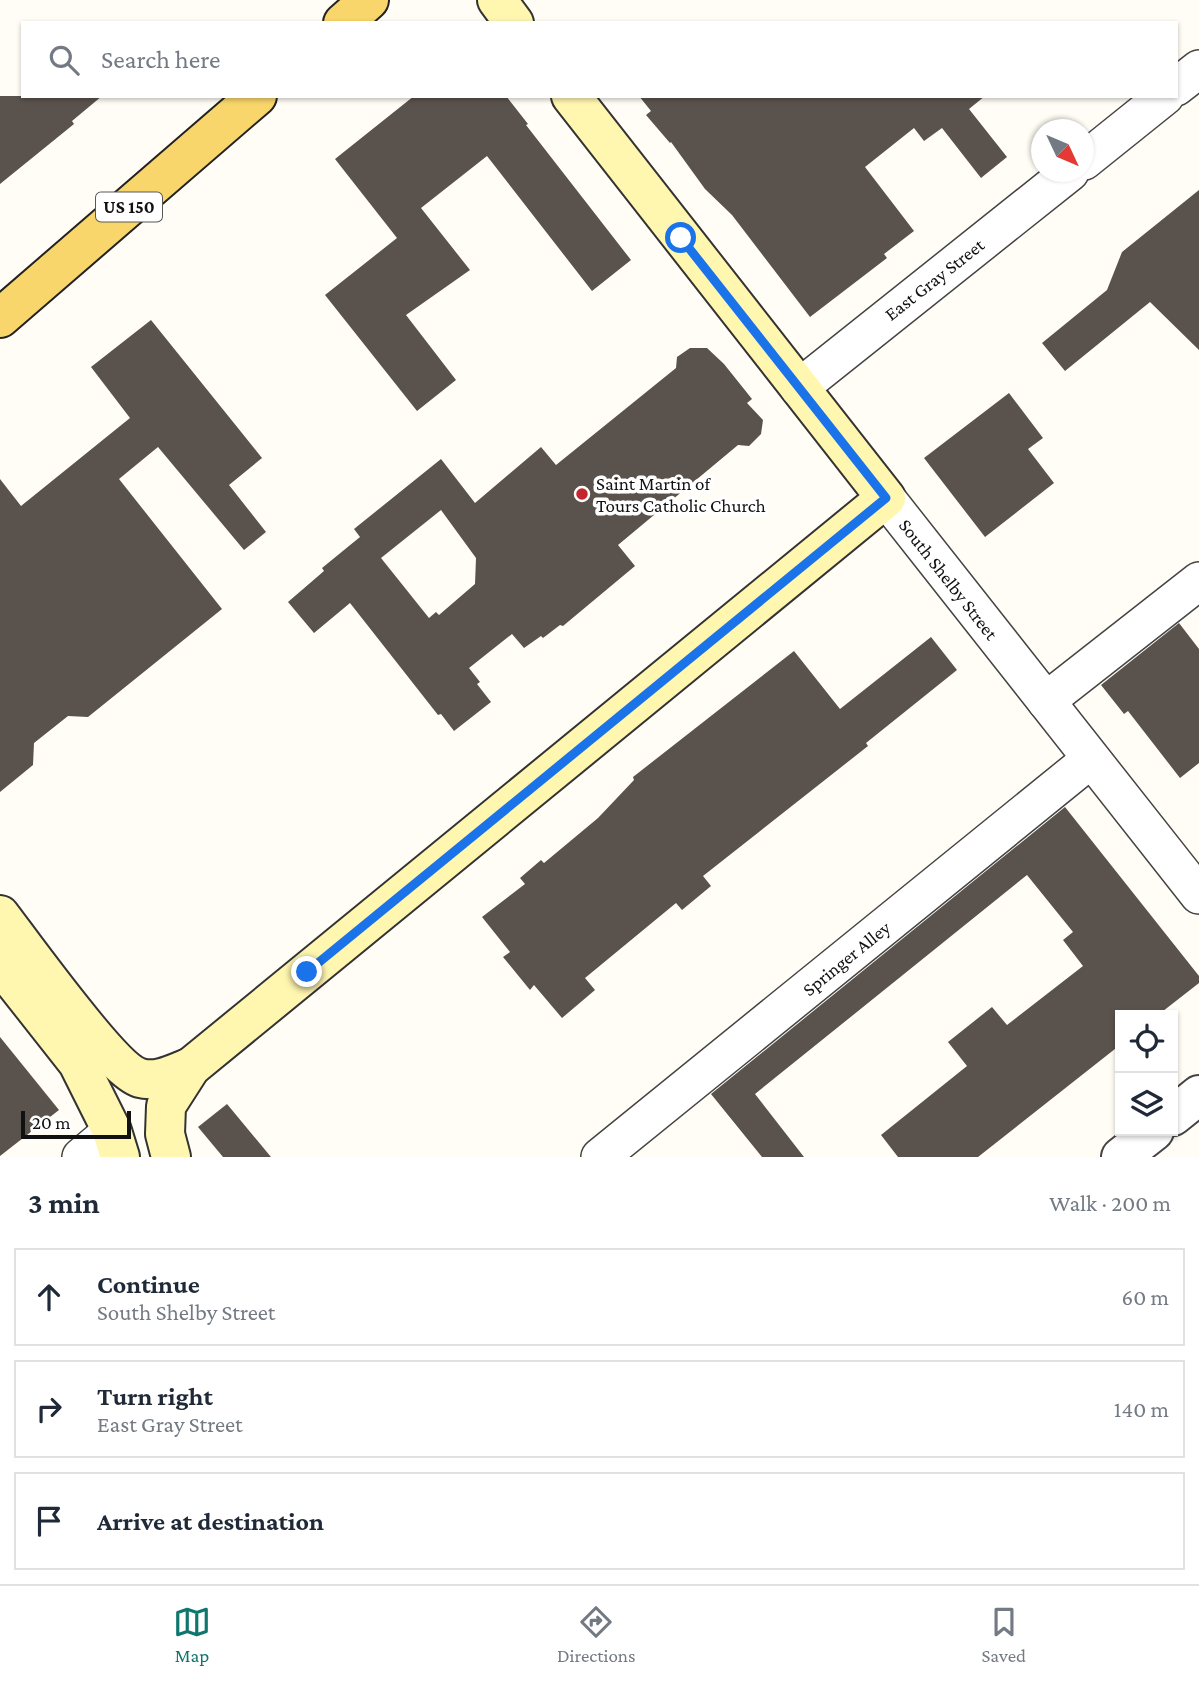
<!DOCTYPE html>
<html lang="en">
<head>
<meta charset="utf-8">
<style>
	:root { --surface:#fff; --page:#f6f6f7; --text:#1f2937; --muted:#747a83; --line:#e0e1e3; --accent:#0f766e }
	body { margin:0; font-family:"Crimson Pro",serif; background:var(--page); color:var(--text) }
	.controls { position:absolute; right:21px; bottom:21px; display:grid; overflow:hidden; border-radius:0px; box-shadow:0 2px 5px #0004 }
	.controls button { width:63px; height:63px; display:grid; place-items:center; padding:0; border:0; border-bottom:2px solid var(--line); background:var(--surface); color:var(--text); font:35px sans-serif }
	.compass { position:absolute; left:1031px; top:119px; width:63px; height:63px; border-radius:50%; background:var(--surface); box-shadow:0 2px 5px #0004; rotate:134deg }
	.scale { position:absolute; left:21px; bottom:18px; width:110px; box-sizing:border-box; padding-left:7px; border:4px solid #111; border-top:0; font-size:19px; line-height:24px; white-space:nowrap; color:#111; -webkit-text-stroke:5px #fff; paint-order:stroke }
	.stop { position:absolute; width:21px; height:21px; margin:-16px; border:5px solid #1a73e8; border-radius:50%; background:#fff }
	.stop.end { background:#1a73e8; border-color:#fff; box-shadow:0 2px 7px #0008 }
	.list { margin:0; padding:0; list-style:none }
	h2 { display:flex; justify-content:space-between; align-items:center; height:91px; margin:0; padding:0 28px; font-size:30px }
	h2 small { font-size:23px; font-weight:400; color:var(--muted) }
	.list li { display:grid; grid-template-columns:46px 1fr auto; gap:21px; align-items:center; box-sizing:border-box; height:98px; margin:0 14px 14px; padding:0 14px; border:2px solid var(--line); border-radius:0px }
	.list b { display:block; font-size:26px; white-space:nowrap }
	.list p { margin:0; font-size:23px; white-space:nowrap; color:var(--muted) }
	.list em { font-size:23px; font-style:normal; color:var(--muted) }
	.icon { flex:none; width:38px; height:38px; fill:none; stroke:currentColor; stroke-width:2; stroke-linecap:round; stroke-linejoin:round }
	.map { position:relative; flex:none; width:1199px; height:1157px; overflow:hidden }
	.search { position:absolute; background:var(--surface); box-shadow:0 2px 5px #0004; left:21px; right:21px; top:21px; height:77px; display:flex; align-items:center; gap:18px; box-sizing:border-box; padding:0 24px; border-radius:0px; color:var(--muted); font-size:26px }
	.sheet { height:427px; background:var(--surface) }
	nav { display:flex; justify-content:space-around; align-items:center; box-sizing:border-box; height:98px; border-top:2px solid var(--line); background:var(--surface); font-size:19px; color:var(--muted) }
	nav a { display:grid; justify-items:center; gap:4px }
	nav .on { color:var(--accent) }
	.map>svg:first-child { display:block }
	.building { fill:#5a524d; fill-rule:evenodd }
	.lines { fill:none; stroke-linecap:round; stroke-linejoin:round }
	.minor-casing { stroke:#444; stroke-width:40 }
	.tertiary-casing { stroke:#444; stroke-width:42 }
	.secondary-casing { stroke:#333; stroke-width:42 }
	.primary-casing { stroke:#222; stroke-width:42 }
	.minor { stroke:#fff; stroke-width:37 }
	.tertiary { stroke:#fff; stroke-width:38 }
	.secondary { stroke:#fff6b0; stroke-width:38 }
	.primary { stroke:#f9d66b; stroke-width:38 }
	.route { stroke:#1a73e8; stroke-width:9 }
	.poi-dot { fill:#c4262e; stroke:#fff; stroke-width:2.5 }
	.labels { text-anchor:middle; stroke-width:7; stroke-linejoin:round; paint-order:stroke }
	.shield { fill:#fff; stroke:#585858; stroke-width:2 }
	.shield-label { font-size:18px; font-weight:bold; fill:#111 }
	.street-label { font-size:19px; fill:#111; stroke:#fff }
	.poi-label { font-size:19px; fill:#111; stroke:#fff; text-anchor:start }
</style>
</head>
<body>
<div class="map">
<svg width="1199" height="1157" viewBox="0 0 1199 1157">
	<rect width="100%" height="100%" fill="#fffdf5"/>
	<!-- building -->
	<g class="building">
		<path d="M 0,96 L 102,96 L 72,121 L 74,124 L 0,184 Z"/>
		<path d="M 414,96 L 506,96 L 528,124 L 526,125 L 631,260 L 592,291 L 487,156 L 421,208 L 470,270 L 406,315 L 456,380 L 417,411 L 325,295 L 397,238 L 335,159 Z"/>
		<path d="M 639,96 L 985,96 L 969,109 L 1007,157 L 981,178 L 942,128 L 924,141 L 914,128 L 865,167 L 914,231 L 884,254 L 887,258 L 810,317 L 732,215 L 705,189 L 671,142 L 670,143 L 646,115 L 651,111 Z"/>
		<path d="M 1199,190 L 1199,350 L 1150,302 L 1065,371 L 1042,343 L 1107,290 L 1122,252 Z"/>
		<path d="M 151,320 L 262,458 L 229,485 L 266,532 L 244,550 L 158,447 L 119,479 L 222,609 L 88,717 L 68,716 L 34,743 L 33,765 L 0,792 L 0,479 L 21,506 L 130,418 L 91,367 Z"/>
		<path d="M 690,348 L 707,348 L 724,364 L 752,399 L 747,403 L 763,420 L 761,434 L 749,446 L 738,445 L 618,545 L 635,566 L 563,626 L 560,625 L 543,638 L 541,636 L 524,648 L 512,634 L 469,668 L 480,682 L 477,684 L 491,702 L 454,731 L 441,714 L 438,715 L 350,603 L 314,633 L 288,602 L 324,571 L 322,568 L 360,537 L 354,529 L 441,459 L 475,503 L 541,447 L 556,465 L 676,368 L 677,357 ZM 441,510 L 476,558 L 475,584 L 439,615 L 436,612 L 429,618 L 381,558 Z"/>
		<path d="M 1009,393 L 1043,438 L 1028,449 L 1054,483 L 985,537 L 924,458 Z"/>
		<path d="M 1179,623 L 1199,649 L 1199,763 L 1180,778 L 1128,711 L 1124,714 L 1101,685 Z"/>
		<path d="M 931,637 L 957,670 L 866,743 L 868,746 L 703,876 L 711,886 L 682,910 L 676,903 L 585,978 L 595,990 L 562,1018 L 534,985 L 530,990 L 503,957 L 510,952 L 482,917 L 525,884 L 520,878 L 541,860 L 544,863 L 598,818 L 634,780 L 633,777 L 794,651 L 840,709 Z"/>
		<path d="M 1065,807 L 1199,976 L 1199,983 L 1158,1015 L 1120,1015 L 1120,1045 L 978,1157 L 898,1157 L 881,1135 L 967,1066 L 948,1042 L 992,1007 L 1007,1025 L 1083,966 L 1063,940 L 1073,932 L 1027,875 L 755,1094 L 804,1157 L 762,1157 L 711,1094 Z"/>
		<path d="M 0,1037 L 59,1110 L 0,1156 Z"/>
		<path d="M 227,1104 L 271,1157 L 223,1157 L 198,1127 Z"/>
	</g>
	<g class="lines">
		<defs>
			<g id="minor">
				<path d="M 1176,87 L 1199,69"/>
				<path d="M 1084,161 L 1165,96"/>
				<path d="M 799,388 L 1070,172"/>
				<path d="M 886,498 L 1199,895"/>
				<path d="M 1046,701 L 1199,581"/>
				<path d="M 81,1157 L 112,1131"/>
				<path d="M 600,1157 L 1091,759"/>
			</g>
			<g id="tertiary">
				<path d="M 1173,1116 L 1199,1095"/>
				<path d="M 1121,1157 L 1154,1131"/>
			</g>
			<g id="secondary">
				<path d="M 497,0 L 514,23"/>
				<path d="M 0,915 C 23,945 112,1070 140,1078 C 158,1083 175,1073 191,1067"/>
				<path d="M 0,964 L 78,1063 L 112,1131 L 120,1157"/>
				<path d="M 171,1157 L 165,1134 L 166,1106 L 191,1067 L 886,498 L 571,96"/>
			</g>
			<g id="primary">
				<path d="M 343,23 L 369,0"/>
				<path d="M 0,318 L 257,96"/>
			</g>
		</defs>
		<!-- minor casing -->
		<use href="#minor" class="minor-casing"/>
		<!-- tertiary casing -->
		<use href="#tertiary" class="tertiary-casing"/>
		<!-- secondary casing -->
		<use href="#secondary" class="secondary-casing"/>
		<!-- primary casing -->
		<use href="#primary" class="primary-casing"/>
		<!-- minor -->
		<use href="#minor" class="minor"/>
		<!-- tertiary -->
		<use href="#tertiary" class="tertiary"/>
		<!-- secondary -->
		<use href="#secondary" class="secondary"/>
		<!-- primary -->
		<use href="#primary" class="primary"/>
	</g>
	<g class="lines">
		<!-- route -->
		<path class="route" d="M 307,972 L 886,498 L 681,238"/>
	</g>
	<!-- markers -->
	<circle class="poi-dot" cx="582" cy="494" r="7"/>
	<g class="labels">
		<!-- shield labels -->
		<rect class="shield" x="96" y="192.5" width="66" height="29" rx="5"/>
		<g class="shield-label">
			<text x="129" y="213">US 150</text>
		</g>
		<!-- street labels -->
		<g class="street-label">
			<text transform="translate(934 279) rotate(-38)" y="7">East Gray Street</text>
			<text transform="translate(949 579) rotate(52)" y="7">South Shelby Street</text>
			<text transform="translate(846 958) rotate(-39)" y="7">Springer Alley</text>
		</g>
		<!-- poi labels -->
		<g class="poi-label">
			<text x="596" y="490">Saint Martin of<tspan x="596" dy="22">Tours Catholic Church</tspan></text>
		</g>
	</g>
</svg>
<div class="controls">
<button><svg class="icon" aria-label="locate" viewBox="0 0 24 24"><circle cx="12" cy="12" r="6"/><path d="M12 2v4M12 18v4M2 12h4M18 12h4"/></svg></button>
<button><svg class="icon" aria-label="layers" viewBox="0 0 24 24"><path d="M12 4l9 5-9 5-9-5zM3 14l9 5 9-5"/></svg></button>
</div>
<svg class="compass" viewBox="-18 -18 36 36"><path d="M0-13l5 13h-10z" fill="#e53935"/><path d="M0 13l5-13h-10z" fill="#747a83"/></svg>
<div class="scale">20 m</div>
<div class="stop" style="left:681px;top:238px"></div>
<div class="stop end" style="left:307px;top:972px"></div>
<div class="search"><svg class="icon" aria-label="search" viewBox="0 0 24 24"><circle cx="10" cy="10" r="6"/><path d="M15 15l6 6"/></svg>Search here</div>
</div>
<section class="sheet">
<h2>3 min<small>Walk · 200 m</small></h2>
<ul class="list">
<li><svg class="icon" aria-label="ahead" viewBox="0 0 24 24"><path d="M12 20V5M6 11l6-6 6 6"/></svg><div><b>Continue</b><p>South Shelby Street</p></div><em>60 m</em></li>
<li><svg class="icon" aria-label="right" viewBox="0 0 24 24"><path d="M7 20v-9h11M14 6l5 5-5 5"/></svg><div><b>Turn right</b><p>East Gray Street</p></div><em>140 m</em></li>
<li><svg class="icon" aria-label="arrive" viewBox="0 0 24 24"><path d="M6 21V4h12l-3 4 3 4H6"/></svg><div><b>Arrive at destination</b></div></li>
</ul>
</section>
<nav>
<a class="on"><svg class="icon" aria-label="map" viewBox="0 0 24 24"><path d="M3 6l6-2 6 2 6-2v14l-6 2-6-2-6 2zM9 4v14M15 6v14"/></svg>Map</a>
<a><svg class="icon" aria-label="directions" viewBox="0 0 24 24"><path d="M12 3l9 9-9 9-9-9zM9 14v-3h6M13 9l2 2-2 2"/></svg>Directions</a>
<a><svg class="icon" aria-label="saved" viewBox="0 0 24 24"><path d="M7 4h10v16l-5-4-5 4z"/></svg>Saved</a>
</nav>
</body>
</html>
